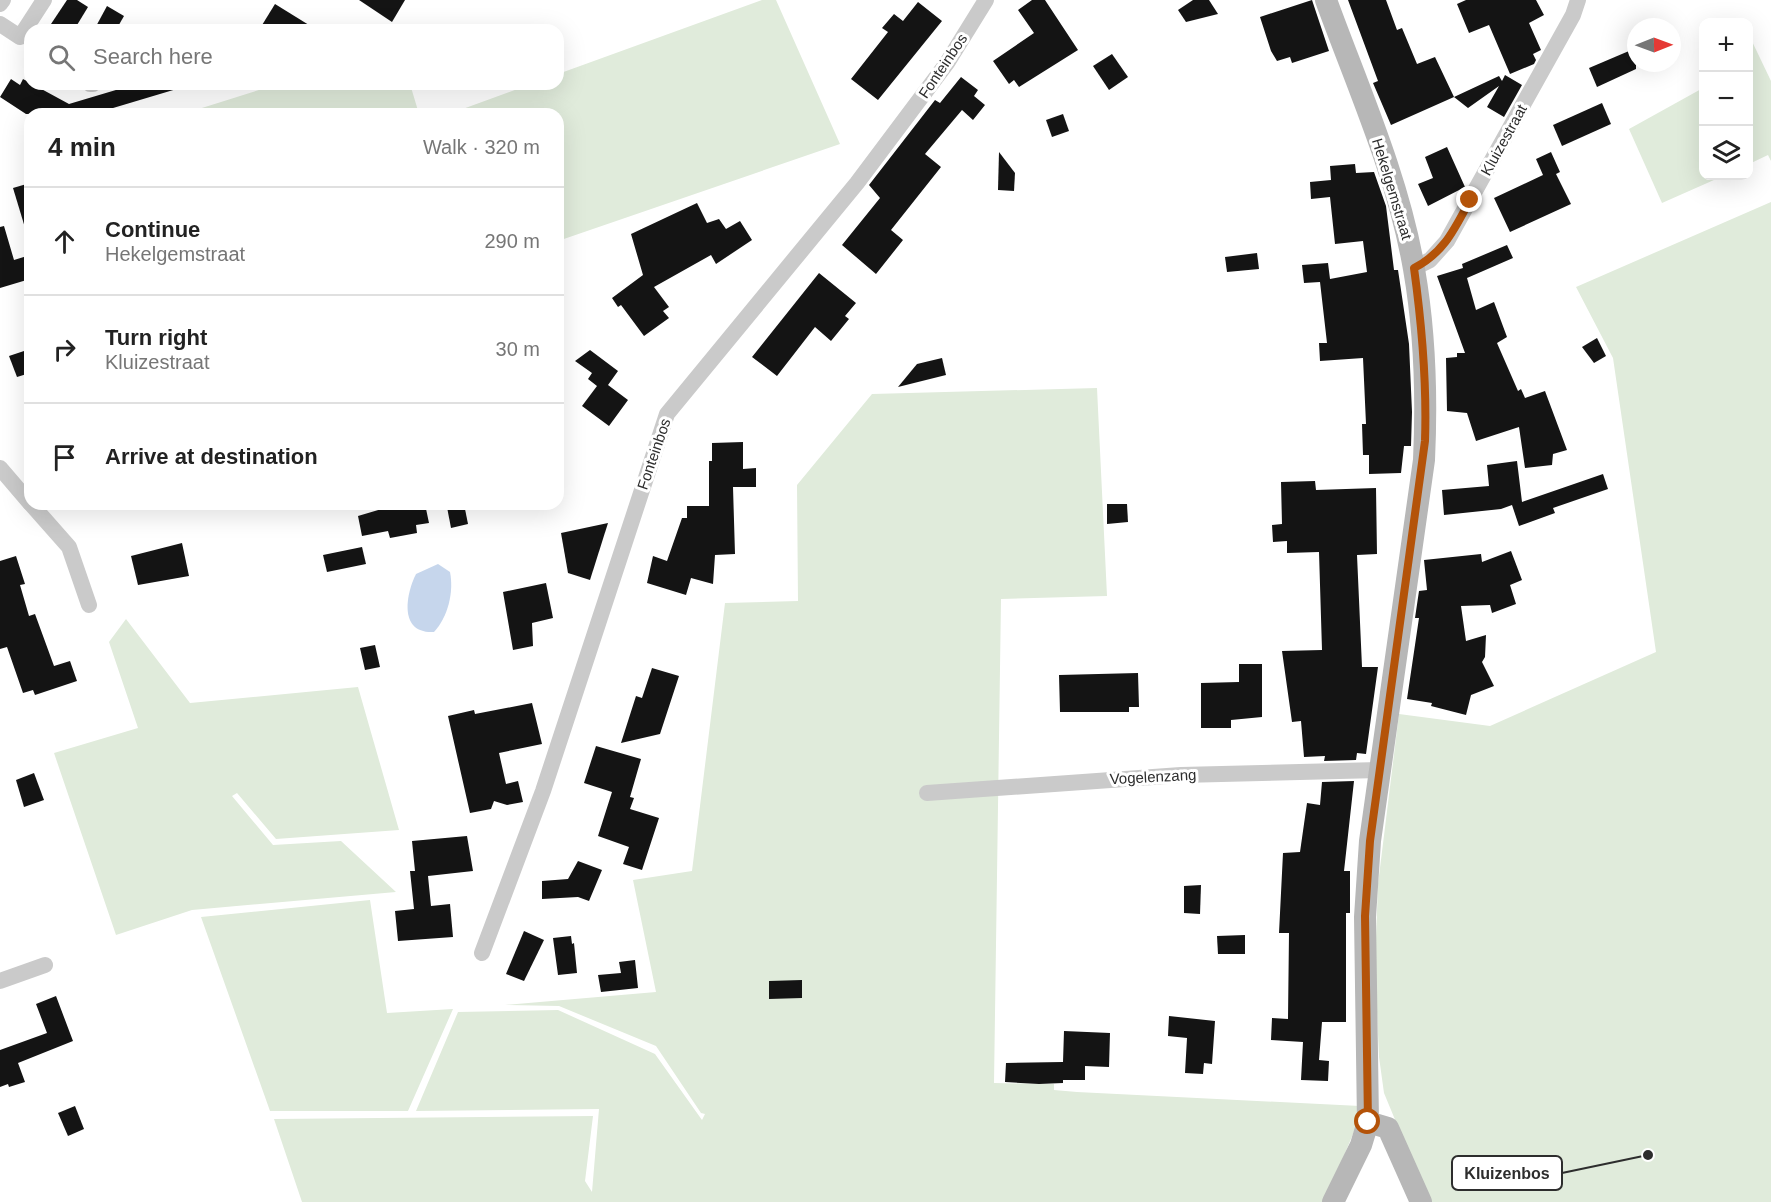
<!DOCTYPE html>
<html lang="en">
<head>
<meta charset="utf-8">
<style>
	:root { --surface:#fff; --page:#f6f6f6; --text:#222; --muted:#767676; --line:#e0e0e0 }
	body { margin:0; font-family:Helvetica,sans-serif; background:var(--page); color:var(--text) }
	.controls { position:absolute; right:18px; top:18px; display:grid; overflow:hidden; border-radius:12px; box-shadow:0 6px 24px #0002 }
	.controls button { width:54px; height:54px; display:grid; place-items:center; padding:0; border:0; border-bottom:2px solid var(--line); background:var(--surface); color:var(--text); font:30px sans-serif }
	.compass { position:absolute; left:1627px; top:18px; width:54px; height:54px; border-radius:50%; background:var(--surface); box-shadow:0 6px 24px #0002; rotate:89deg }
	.stop { position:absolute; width:18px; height:18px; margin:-14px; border:4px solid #b45309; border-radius:50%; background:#fff }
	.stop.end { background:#b45309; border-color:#fff; box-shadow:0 2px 6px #0008 }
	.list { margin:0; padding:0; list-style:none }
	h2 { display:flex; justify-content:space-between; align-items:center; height:78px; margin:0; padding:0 24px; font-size:26px }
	h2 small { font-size:20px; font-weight:400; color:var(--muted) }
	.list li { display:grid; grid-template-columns:39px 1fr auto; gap:18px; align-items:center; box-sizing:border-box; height:108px; padding:0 24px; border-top:2px solid var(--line) }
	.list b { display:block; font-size:22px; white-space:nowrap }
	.list p { margin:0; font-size:20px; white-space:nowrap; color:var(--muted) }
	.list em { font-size:20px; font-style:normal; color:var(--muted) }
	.icon { flex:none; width:33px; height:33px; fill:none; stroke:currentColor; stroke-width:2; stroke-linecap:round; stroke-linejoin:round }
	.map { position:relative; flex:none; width:1771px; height:1202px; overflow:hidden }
	.search { position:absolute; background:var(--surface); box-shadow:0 6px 24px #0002; left:24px; top:24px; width:540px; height:66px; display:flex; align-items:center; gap:15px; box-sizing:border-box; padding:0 21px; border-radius:18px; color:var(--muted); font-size:22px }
	.panel { position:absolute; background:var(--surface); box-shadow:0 6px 24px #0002; left:24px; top:108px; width:540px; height:402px; border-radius:18px }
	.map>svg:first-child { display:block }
	.green { fill:#e0ebdb }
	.water { fill:#c6d6ec }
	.building { fill:#141414 }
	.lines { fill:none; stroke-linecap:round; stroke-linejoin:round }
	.street { stroke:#cacaca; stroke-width:16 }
	.secondary { stroke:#b7b7b7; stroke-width:22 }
	.route { stroke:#b45309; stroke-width:8 }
	.labels { text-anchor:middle; stroke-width:6; stroke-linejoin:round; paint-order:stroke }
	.street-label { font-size:15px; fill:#2d2d2d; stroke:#fff }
	.leader { fill:none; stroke:#2d2d2d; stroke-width:2 }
	.callout-dot { fill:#2d2d2d; stroke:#fff; stroke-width:2 }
	.callout { fill:#fff; stroke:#2d2d2d; stroke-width:2 }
	.callout-label { font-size:16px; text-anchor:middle; font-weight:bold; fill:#2d2d2d }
</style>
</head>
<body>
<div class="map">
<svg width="1771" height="1202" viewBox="0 0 1771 1202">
	<rect width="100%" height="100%" fill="#fff"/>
	<!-- green -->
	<g class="green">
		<path d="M 762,0 L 776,0 L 840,144 L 558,241 L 558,114 L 449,114 L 531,84 L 558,84 L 558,74 Z"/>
		<path d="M 1748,33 L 1771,81 L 1771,161 L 1768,155 L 1749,164 Z"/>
		<path d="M 278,84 L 410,84 L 419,114 L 186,113 Z"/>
		<path d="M 1703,88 L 1704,176 L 1723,176 L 1662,203 L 1629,129 Z"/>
		<path d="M 1771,202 L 1771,1202 L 1429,1202 L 1384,1093 L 1379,1057 L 1375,965 L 1378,884 L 1399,714 L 1490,726 L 1656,652 L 1613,358 L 1576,287 Z"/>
		<path d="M 1097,388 L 1107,596 L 1001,599 L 994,1083 L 1054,1084 L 1054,1090 L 1077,1092 L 1360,1106 L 1355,1129 L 1325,1202 L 302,1202 L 274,1119 L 593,1116 L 585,1181 L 592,1192 L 599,1109 L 416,1111 L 458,1012 L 558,1010 L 655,1054 L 702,1120 L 705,1114 L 701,1113 L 656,1046 L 559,1006 L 505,1005 L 656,992 L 633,880 L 692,871 L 725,603 L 798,601 L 797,485 L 872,394 Z"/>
		<path d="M 126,619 L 190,703 L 358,687 L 399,830 L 276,839 L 237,793 L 232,796 L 273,845 L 341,841 L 396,892 L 192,910 L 116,935 L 54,753 L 138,728 L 109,642 Z"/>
		<path d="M 370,900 L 387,1013 L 453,1009 L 408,1111 L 270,1111 L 201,917 Z"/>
	</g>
	<!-- water -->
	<path class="water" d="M 438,564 L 450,572 C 454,592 448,617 434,632 C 398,634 406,594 416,574 Z"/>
	<!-- building -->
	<g class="building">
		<path d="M 67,0 L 77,0 L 88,7 L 74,30 L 47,30 Z"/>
		<path d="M 359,0 L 405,0 L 392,22 Z"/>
		<path d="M 1032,0 L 1045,0 L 1078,50 L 1019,87 L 1014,80 L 1009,84 L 993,61 L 1034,33 L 1018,10 Z"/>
		<path d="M 1193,0 L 1209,0 L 1218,14 L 1186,22 L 1178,10 Z"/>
		<path d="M 1312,0 L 1329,51 L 1292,63 L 1290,57 L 1277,61 L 1271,51 L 1260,17 Z"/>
		<path d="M 1348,0 L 1386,0 L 1397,30 L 1402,28 L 1417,64 L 1435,57 L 1454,97 L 1391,125 L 1373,83 L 1378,81 Z"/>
		<path d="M 1466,0 L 1536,0 L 1544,15 L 1529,23 L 1541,50 L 1533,54 L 1536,60 L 1534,64 L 1510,74 L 1489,25 L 1469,33 L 1457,4 Z"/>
		<path d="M 918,2 L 942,21 L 878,100 L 851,79 L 888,32 L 882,28 L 894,14 L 903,21 Z"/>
		<path d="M 275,4 L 317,30 L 259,30 Z"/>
		<path d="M 107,6 L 124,16 L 116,30 L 94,30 Z"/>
		<path d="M 1636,48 L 1636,69 L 1597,87 L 1589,68 Z"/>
		<path d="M 1112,54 L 1128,77 L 1109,90 L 1093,66 Z"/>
		<path d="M 1505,75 L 1522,85 L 1504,117 L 1487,107 L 1499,86 L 1468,108 L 1454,97 L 1499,76 L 1502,81 Z"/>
		<path d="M 961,77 L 978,90 L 974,96 L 985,105 L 973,120 L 962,110 L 925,154 L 941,167 L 891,230 L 903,240 L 876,274 L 842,245 L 880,198 L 869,185 L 935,100 L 940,103 Z"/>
		<path d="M 11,79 L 20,85 L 23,79 L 69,104 L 136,84 L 179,84 L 180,88 L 93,114 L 26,114 L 0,97 Z"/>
		<path d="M 1602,103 L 1611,124 L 1562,146 L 1553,125 Z"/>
		<path d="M 1063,114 L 1069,131 L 1052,137 L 1046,120 Z"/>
		<path d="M 1447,147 L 1465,187 L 1428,206 L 1418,184 L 1433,178 L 1425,157 Z"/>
		<path d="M 999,152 L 1015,173 L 1014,191 L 998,190 Z"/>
		<path d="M 1551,152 L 1560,172 L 1556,174 L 1571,204 L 1510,232 L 1494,198 L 1543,175 L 1536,159 Z"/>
		<path d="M 1355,164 L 1356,173 L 1374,172 L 1386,206 L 1394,270 L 1398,270 L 1401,290 L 1409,344 L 1412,412 L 1411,446 L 1404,446 L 1401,473 L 1369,474 L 1369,455 L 1363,455 L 1362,424 L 1366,424 L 1363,358 L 1320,361 L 1319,343 L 1327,343 L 1320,282 L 1304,283 L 1302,265 L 1328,263 L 1330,279 L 1367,272 L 1363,241 L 1335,244 L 1330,197 L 1311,199 L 1310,182 L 1331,180 L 1330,166 Z"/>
		<path d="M 30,183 L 30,231 L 26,231 L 13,188 Z"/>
		<path d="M 697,203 L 707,223 L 719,219 L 726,229 L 740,221 L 752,240 L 716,264 L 711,255 L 654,287 L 669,307 L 663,311 L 669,318 L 644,336 L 621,305 L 618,307 L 612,298 L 643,275 L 631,234 Z"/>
		<path d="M 4,226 L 14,260 L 27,256 L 30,279 L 0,288 L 0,227 Z"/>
		<path d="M 1507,245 L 1513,258 L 1467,278 L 1476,310 L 1494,302 L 1507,337 L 1497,343 L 1518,391 L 1521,389 L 1525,398 L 1545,391 L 1567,450 L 1553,454 L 1552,465 L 1525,468 L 1519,427 L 1476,441 L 1467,413 L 1447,411 L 1446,358 L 1457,357 L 1457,353 L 1465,353 L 1437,276 L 1463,268 L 1462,264 Z"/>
		<path d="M 1257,253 L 1259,269 L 1227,272 L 1225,257 Z"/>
		<path d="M 819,273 L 856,303 L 845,316 L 849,319 L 831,341 L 815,327 L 777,376 L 752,357 Z"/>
		<path d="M 1597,338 L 1606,356 L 1594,363 L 1582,347 Z"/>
		<path d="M 30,349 L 30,373 L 17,377 L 9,356 Z"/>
		<path d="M 590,350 L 618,371 L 608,385 L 628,400 L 609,426 L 582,406 L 597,386 L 588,379 L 592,373 L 575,361 Z"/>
		<path d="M 942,358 L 946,375 L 898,387 L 917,364 Z"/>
		<path d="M 743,442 L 743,469 L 756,468 L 756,487 L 733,487 L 735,554 L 715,555 L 713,584 L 691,578 L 686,595 L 647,583 L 653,556 L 667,561 L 682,518 L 687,518 L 687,506 L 709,506 L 709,461 L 712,461 L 712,443 Z"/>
		<path d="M 1517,461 L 1522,502 L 1603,474 L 1608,489 L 1553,508 L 1555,513 L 1519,526 L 1512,505 L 1501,509 L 1444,515 L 1442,490 L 1489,486 L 1487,465 Z"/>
		<path d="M 1315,481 L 1316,490 L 1376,488 L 1377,554 L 1357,555 L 1362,667 L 1378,667 L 1366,754 L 1357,753 L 1356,760 L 1324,761 L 1325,756 L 1304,757 L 1301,721 L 1292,722 L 1282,651 L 1322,650 L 1319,552 L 1287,553 L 1287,541 L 1273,542 L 1272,525 L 1282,524 L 1281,482 Z"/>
		<path d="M 384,504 L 425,504 L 429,523 L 416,525 L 417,533 L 390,538 L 388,531 L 362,536 L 358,516 L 385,508 Z"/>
		<path d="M 464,504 L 468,524 L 451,528 L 447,507 Z"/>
		<path d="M 1107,504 L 1127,504 L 1128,522 L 1107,524 Z"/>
		<path d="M 608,523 L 590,580 L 568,573 L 561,533 Z"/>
		<path d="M 182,543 L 189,576 L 138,585 L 131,556 Z"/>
		<path d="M 362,547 L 366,564 L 327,572 L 323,555 Z"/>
		<path d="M 1511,551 L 1522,580 L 1510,585 L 1516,604 L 1492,613 L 1490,605 L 1461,606 L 1466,641 L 1486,635 L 1485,657 L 1482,662 L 1494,686 L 1471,695 L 1466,715 L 1431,706 L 1432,703 L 1407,699 L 1419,618 L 1415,618 L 1419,591 L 1427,590 L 1424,560 L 1481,554 L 1482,562 Z"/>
		<path d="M 16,556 L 25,584 L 20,585 L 29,616 L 35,614 L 54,666 L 70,661 L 77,681 L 35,695 L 33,690 L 23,693 L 7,647 L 0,649 L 0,561 Z"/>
		<path d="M 546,583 L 553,618 L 532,623 L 533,646 L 513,650 L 503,592 Z"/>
		<path d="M 375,645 L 380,667 L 365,670 L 360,648 Z"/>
		<path d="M 1239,664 L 1262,664 L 1262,717 L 1231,720 L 1231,728 L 1201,728 L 1201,683 L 1239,682 Z"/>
		<path d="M 652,668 L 679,676 L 660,734 L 621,743 L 636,696 L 642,698 Z"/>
		<path d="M 1138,673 L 1139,707 L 1129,707 L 1129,712 L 1060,712 L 1059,675 Z"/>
		<path d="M 532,703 L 542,744 L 499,753 L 506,784 L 518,781 L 523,802 L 507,805 L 494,801 L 491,809 L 470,813 L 448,716 L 474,710 L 475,714 Z"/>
		<path d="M 596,746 L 641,759 L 630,797 L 634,798 L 630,809 L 659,818 L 642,870 L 623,864 L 629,847 L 598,836 L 612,792 L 584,783 Z"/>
		<path d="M 34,773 L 44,800 L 24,807 L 16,780 Z"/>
		<path d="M 1354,781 L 1344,871 L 1350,871 L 1350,913 L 1346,913 L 1346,1022 L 1322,1022 L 1319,1060 L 1329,1061 L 1328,1081 L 1301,1080 L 1303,1042 L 1271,1040 L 1272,1018 L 1288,1019 L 1289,933 L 1279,933 L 1283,853 L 1300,852 L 1307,803 L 1320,805 L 1322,782 Z"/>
		<path d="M 467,836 L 473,871 L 428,876 L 431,906 L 450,904 L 453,937 L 398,941 L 395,911 L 414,909 L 410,871 L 415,871 L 412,841 Z"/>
		<path d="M 578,861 L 602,870 L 589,901 L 578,897 L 542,899 L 542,881 L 568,879 Z"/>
		<path d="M 1201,885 L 1200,914 L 1184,913 L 1184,886 Z"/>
		<path d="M 524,931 L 544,940 L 524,981 L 506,974 Z"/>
		<path d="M 1245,935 L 1245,954 L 1218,954 L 1217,936 Z"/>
		<path d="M 571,936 L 572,944 L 574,943 L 577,973 L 558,975 L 553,938 Z"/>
		<path d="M 635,960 L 638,988 L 601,992 L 598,975 L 621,973 L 619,962 Z"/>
		<path d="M 802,980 L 802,998 L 769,999 L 769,981 Z"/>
		<path d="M 56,996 L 73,1041 L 18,1063 L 25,1082 L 9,1087 L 8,1084 L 0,1087 L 0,1050 L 47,1033 L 36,1004 Z"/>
		<path d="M 1169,1016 L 1215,1021 L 1212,1064 L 1204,1063 L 1203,1074 L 1185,1073 L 1187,1038 L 1168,1036 Z"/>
		<path d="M 1064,1031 L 1110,1033 L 1109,1067 L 1085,1066 L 1085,1080 L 1063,1080 L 1063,1083 L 1039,1084 L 1005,1082 L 1006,1063 L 1063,1062 Z"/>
		<path d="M 75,1106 L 84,1129 L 68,1136 L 58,1113 Z"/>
	</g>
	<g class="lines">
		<!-- street -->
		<g class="street">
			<path d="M 0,4 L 3,0"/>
			<path d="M 0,24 L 20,37 L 44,0"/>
			<path d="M 90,84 L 93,84"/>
			<path d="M 1414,268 L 1430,260 L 1447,241 L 1573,15 L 1578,0"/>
			<path d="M 0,468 L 30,503"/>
			<path d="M 31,504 L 69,547 L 89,605"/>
			<path d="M 927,793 L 1181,775 L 1379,770"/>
			<path d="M 482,953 L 543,791 L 667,414 L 857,183 L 947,63 L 986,0"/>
			<path d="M 0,981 L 45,965"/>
		</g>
		<!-- secondary -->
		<g class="secondary">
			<path d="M 1326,0 C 1358,88 1398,176 1414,269 C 1425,332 1427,396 1424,460 L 1370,841 L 1365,917 L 1368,1122 L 1361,1145 L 1333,1202"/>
			<path d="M 1368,1122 L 1388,1128 L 1421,1202"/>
		</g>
	</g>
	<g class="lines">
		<!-- route -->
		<path class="route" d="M 1368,1122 L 1365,916 L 1370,841 L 1425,441 C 1427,382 1422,326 1414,268 C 1444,253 1455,228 1470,200"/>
	</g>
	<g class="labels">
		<!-- street labels -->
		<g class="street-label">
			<text transform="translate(943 66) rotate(-56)" y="5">Fonteinbos</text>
			<text transform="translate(1504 140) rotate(-61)" y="5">Kluizestraat</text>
			<text transform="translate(1392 189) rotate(73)" y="5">Hekelgemstraat</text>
			<text transform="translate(654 454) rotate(-71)" y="5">Fonteinbos</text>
			<text transform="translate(1153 777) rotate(-3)" y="5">Vogelenzang</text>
		</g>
	</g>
	<!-- callouts -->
	<path class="leader" d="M1648 1155L1562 1173"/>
	<circle class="callout-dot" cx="1648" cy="1155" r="6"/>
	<rect class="callout" x="1452" y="1156" width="110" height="34" rx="6"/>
	<g class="callout-label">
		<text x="1507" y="1179">Kluizenbos</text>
	</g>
</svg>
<div class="controls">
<button>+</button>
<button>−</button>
<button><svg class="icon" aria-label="layers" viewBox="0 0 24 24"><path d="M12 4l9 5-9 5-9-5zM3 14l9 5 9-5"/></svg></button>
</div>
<svg class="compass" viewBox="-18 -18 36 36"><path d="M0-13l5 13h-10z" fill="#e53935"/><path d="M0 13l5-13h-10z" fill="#767676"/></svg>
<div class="stop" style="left:1368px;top:1122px"></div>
<div class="stop end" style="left:1470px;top:200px"></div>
<div class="search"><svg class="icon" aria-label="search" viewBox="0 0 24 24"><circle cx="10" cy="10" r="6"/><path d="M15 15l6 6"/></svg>Search here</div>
<section class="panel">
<h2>4 min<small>Walk · 320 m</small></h2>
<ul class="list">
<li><svg class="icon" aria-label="ahead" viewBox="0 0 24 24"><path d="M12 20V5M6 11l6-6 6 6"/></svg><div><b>Continue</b><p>Hekelgemstraat</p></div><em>290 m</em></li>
<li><svg class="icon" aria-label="right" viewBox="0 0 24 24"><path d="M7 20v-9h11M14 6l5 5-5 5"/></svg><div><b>Turn right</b><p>Kluizestraat</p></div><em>30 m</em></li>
<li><svg class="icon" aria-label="arrive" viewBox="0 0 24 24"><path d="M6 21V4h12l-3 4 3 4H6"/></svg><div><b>Arrive at destination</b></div></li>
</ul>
</section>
</div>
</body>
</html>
